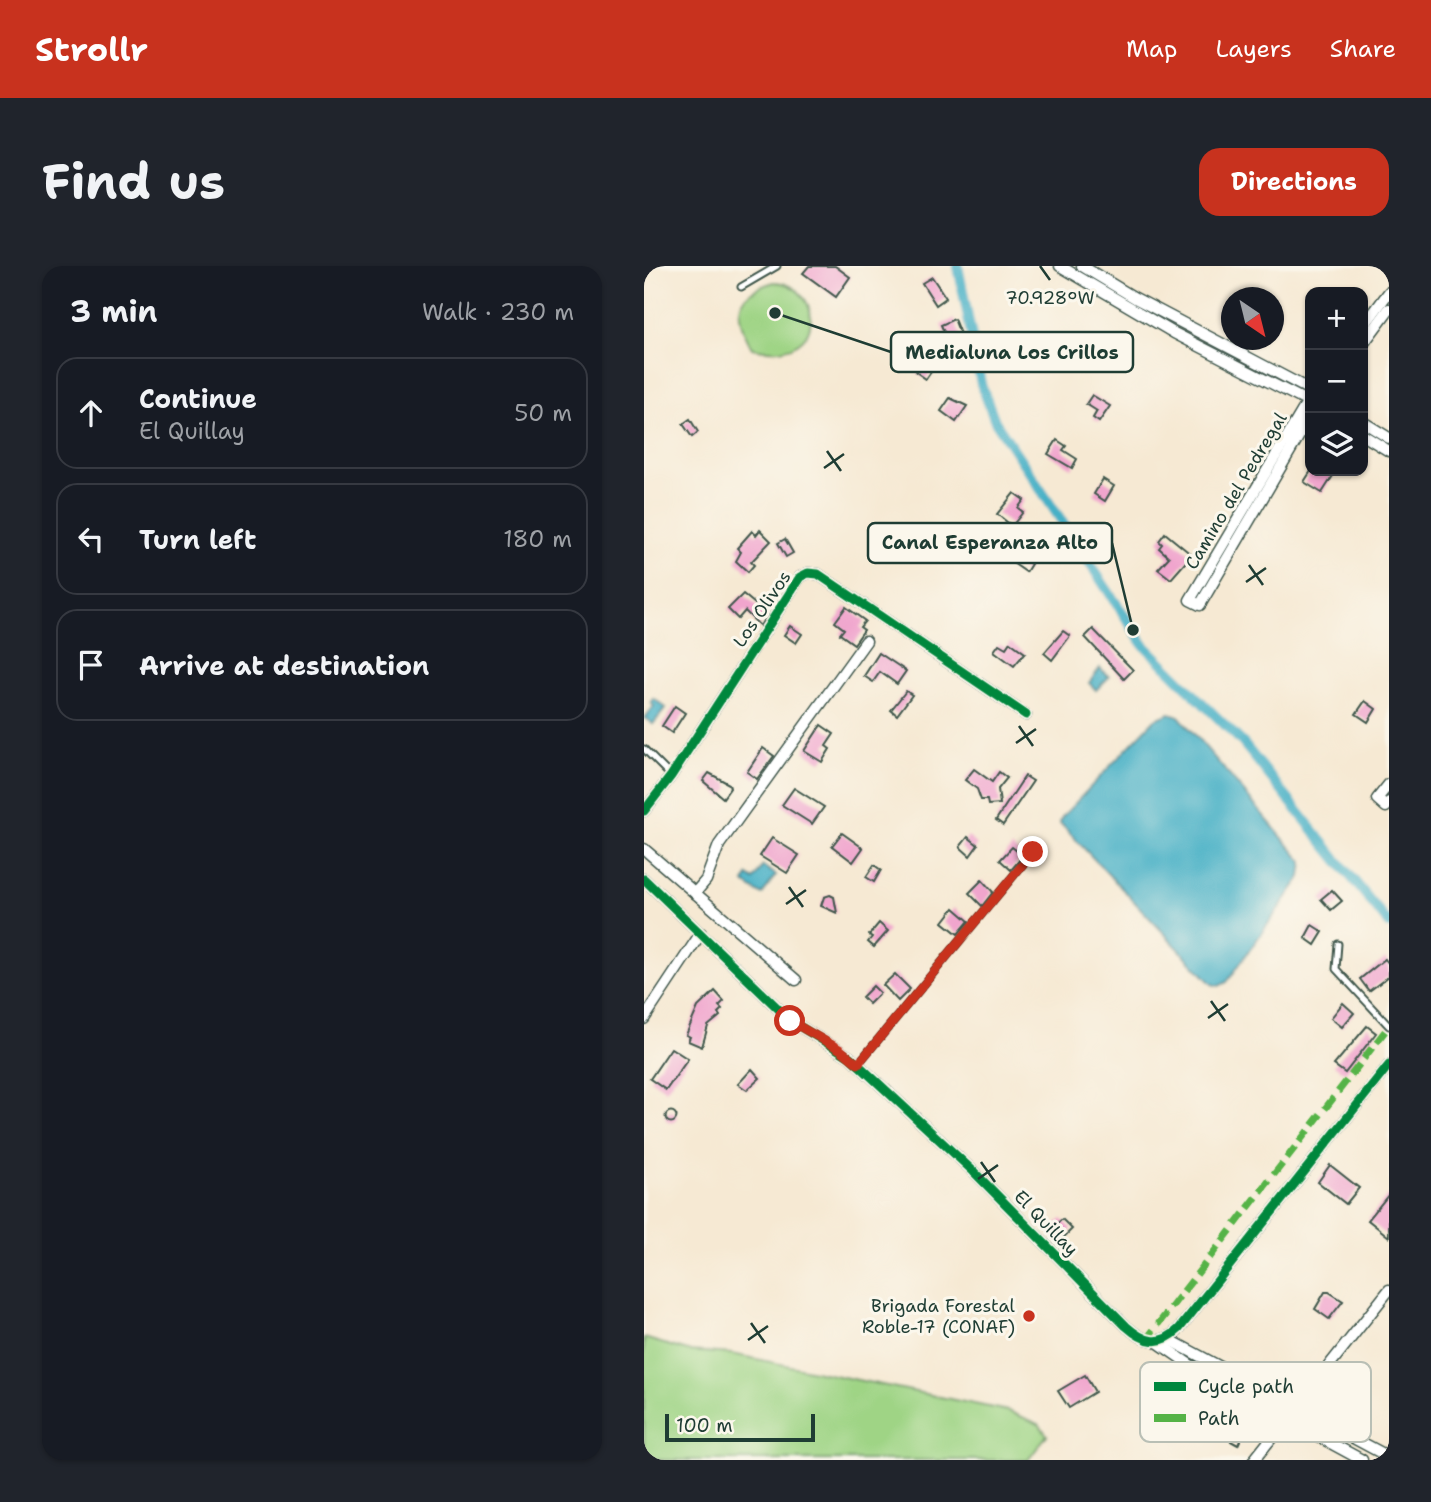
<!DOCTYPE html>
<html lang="en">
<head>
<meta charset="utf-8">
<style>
	:root { --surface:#171b24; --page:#20242c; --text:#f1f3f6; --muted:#9ea1a6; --line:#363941; --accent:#c8321e }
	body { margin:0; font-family:"Shantell Sans",sans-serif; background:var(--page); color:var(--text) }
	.controls { position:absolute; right:21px; top:21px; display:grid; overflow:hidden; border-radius:14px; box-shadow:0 2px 5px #0004 }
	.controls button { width:63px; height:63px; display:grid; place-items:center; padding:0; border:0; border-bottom:2px solid var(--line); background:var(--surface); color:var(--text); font:35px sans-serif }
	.compass { position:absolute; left:577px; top:21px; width:63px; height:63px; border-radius:50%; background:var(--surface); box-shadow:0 2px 5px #0004; rotate:145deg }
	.scale { position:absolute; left:21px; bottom:18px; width:150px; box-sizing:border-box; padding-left:7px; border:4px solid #1f3d34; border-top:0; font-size:19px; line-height:24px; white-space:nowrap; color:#1f3d34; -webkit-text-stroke:5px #fbf7ec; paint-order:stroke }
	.stop { position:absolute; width:21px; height:21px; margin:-16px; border:5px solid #c8321e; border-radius:50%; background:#fff }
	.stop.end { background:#c8321e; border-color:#fff; box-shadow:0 2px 7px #0008 }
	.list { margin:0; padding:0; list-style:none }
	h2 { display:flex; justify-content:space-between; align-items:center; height:91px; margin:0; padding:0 28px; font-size:30px }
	h2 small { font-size:23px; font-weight:400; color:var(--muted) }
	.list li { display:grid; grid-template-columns:46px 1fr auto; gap:21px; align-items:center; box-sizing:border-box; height:112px; margin:0 14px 14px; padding:0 14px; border:2px solid var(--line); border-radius:21px }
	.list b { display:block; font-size:26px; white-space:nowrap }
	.list p { margin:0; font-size:23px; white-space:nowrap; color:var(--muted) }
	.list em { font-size:23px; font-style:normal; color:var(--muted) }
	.icon { flex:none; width:38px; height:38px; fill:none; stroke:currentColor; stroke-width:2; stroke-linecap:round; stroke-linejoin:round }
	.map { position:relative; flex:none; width:745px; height:1194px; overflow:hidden; border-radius:21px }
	header { display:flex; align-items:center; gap:42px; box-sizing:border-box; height:98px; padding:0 35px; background:var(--accent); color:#fff }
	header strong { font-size:33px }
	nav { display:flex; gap:38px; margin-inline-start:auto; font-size:24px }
	.intro { display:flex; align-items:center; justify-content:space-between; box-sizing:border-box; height:168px; padding:0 42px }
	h1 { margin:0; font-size:49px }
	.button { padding:18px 32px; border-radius:21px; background:var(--accent); color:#fff; font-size:24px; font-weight:700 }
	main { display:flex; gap:42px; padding:0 42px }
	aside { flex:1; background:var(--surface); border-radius:21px; box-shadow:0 2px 5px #0004 }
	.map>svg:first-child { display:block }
	.green { fill:#9fd485; stroke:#5f885c; stroke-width:2 }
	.water { fill:#47b0c6; stroke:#33767d; stroke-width:2 }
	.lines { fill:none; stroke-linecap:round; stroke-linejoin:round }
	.canal { stroke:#47b0c6; stroke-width:10 }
	.building { fill:#f0a5cd }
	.lane-casing { stroke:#3f574c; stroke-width:9 }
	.street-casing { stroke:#3f574c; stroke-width:13 }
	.lane { stroke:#fff; stroke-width:5 }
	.street { stroke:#fff; stroke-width:10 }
	.quiet { stroke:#55b346; stroke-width:7; stroke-dasharray:14 7; stroke-linecap:butt }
	.cycleway-casing { stroke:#fbf7ec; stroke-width:13 }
	.cycleway { stroke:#00873e; stroke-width:9 }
	.route { stroke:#c8321e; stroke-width:9 }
	.ticks { fill:none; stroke:#1f3d34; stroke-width:2.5 }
	.poi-dot { fill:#c8321e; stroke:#fbf7ec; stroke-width:2.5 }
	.labels { text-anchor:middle; stroke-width:6; stroke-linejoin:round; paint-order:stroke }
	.street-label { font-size:18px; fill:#1f3d34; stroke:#fbf7ec }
	.poi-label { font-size:18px; fill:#1f3d34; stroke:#fbf7ec; text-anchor:end }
	.key { fill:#fbf7ec; stroke:#b9bfb5; stroke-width:2 }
	.key-label { font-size:19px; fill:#1f3d34 }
	.ticks-label { font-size:18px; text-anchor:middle; fill:#1f3d34; stroke:#fbf7ec; stroke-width:6; stroke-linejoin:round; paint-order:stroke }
	.leader { fill:none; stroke:#1f3d34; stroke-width:2.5 }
	.callout-dot { fill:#1f3d34; stroke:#fbf7ec; stroke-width:2.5 }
	.callout { fill:#fbf7ec; stroke:#1f3d34; stroke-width:2.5 }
	.callout-label { font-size:19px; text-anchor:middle; font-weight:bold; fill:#1f3d34 }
</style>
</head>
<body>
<header>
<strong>Strollr</strong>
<nav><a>Map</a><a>Layers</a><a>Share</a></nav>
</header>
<div class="intro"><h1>Find us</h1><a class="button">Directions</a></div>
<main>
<aside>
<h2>3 min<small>Walk · 230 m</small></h2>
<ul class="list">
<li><svg class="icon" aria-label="ahead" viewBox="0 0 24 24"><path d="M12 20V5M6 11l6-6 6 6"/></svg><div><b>Continue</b><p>El Quillay</p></div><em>50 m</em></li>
<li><svg class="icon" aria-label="left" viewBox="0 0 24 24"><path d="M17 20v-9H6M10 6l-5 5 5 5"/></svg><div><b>Turn left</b></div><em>180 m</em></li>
<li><svg class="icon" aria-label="arrive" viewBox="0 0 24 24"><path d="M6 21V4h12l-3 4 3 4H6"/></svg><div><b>Arrive at destination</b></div></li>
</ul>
</aside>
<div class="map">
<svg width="745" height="1194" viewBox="0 0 745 1194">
	<rect width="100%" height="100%" fill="#fbf7ec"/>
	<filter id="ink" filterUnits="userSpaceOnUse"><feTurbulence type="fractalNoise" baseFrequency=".0143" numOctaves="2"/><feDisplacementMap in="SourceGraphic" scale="14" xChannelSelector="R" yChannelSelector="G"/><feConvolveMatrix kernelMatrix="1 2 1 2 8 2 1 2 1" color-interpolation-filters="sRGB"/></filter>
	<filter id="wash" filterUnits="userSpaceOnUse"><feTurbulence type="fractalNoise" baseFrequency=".00686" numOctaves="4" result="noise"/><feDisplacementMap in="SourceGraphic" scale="28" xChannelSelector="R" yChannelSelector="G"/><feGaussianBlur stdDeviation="1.57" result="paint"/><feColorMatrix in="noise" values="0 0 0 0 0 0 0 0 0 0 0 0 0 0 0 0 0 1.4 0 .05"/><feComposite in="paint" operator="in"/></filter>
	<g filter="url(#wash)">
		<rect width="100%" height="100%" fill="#f6e9d3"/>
		<!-- green -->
		<g class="green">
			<path d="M 130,16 C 178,17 187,99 108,82 C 89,48 89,28 130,16 Z"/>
			<path d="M 0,1072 L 44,1085 L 88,1088 L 364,1145 L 395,1158 L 403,1169 L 384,1194 L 0,1194 Z"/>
		</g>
		<!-- water -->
		<g class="water">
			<path d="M 456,402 L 465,411 L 452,424 L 445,417 Z"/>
			<path d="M 10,433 L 22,442 L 9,458 L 1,452 L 10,440 L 7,437 Z"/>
			<path d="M 526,447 L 535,450 L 659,596 L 657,611 L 583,716 L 575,720 L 568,718 L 416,557 L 418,551 L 511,453 Z"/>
			<path d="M 119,600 L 132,609 L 118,629 L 100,617 L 104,610 L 110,614 Z"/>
		</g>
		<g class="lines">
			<!-- canal -->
			<path class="canal" d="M 314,0 L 337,118 L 351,155 L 500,379 L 599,477 L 745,658"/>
		</g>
		<g id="blocks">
			<!-- building -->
			<g class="building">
				<path d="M 165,0 L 191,0 L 206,11 L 192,31 L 159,7 Z"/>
				<path d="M 288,11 L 302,32 L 292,39 L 278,17 Z"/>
				<path d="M 310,53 L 318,73 L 305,78 L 297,59 Z"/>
				<path d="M 280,96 L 289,103 L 282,113 L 272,106 Z"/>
				<path d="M 448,129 L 466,140 L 455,156 L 449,152 L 453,145 L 442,138 Z"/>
				<path d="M 306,132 L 323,140 L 312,156 L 297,145 Z"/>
				<path d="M 46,153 L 54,166 L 48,171 L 39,158 Z"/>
				<path d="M 413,174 L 422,180 L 419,184 L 433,193 L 428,202 L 404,188 Z"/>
				<path d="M 667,205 L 692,205 L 678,227 L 660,216 Z"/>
				<path d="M 459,213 L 470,220 L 461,235 L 450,228 Z"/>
				<path d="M 370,227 L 380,234 L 374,242 L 379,246 L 368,260 L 353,248 Z"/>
				<path d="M 116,264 L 127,275 L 107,296 L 110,299 L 104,306 L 92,295 L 97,286 L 93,282 L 108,265 L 112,269 Z"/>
				<path d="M 521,267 L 548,289 L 527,313 L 514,303 L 525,291 L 515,282 L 518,278 L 515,275 Z"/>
				<path d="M 141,273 L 149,287 L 142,291 L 134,277 Z"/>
				<path d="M 379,277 L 390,285 L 383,295 L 387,298 L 382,306 L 366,295 Z"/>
				<path d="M 99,328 L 123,348 L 116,360 L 101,345 L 94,353 L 84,343 Z"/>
				<path d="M 202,341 L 221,355 L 216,361 L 220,364 L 210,378 L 196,368 L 200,363 L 191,356 Z"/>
				<path d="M 146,360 L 158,368 L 152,377 L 140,369 Z"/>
				<path d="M 449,363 L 489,404 L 480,413 L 441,371 Z"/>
				<path d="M 419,365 L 426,370 L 408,394 L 400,387 Z"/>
				<path d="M 366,376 L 381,387 L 370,400 L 350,385 L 355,378 L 362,382 Z"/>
				<path d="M 235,387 L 262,405 L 253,418 L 236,406 L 229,416 L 220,410 Z"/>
				<path d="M 262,425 L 268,429 L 253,449 L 247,444 Z"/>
				<path d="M 721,435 L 732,443 L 724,456 L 712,448 Z"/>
				<path d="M 31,440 L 41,447 L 28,467 L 18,460 Z"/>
				<path d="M 177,459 L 190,468 L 182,480 L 186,483 L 178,496 L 160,485 Z"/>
				<path d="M 119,482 L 130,490 L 113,513 L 103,506 Z"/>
				<path d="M 330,503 L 348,516 L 355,506 L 363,512 L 354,523 L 356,538 L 344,539 L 343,534 L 337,534 L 333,523 L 321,514 Z"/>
				<path d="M 65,507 L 85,518 L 86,522 L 79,532 L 59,515 Z"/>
				<path d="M 381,510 L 389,515 L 359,559 L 352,554 Z"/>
				<path d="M 150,522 L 180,541 L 168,558 L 138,539 Z"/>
				<path d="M 198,567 L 219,582 L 209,596 L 188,580 Z"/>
				<path d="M 324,571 L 334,579 L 326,590 L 316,581 Z"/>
				<path d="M 128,572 L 155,589 L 143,607 L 116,590 Z"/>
				<path d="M 368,581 L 379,590 L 367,604 L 356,594 Z"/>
				<path d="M 230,599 L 237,604 L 230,616 L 222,611 Z"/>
				<path d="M 338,614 L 349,626 L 338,640 L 325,627 Z"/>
				<path d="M 688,624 L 698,635 L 687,644 L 677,633 Z"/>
				<path d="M 186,629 L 190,631 L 193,647 L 177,640 L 180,631 Z"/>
				<path d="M 310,642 L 325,655 L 314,668 L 299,656 Z"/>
				<path d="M 235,657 L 244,665 L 230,681 L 224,676 L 228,671 L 225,669 Z"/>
				<path d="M 668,659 L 679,666 L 671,679 L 661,672 Z"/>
				<path d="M 741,693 L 745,698 L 745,710 L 725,725 L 716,713 Z"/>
				<path d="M 251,708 L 266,723 L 254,735 L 239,719 Z"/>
				<path d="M 229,720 L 236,727 L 225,738 L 218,731 Z"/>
				<path d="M 71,725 L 80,735 L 75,740 L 78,743 L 74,747 L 76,750 L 64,760 L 58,781 L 44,775 L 46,771 L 42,769 L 54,741 Z"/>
				<path d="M 699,737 L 710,747 L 698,761 L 687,752 Z"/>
				<path d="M 723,760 L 732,767 L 701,807 L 690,799 Z"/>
				<path d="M 27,782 L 44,793 L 22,824 L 6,813 Z"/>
				<path d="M 108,803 L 116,812 L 103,824 L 94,818 Z"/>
				<circle cx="27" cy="851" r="5.5"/>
				<path d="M 686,899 L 715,922 L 702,938 L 674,916 Z"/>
				<path d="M 745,928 L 745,971 L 724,954 Z"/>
				<path d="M 418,953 L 428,963 L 420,971 L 410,960 Z"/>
				<path d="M 681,1026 L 685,1026 L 699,1035 L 685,1053 L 671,1043 Z"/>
				<path d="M 441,1109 L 451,1126 L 425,1142 L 414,1125 Z"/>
				<path d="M 559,1129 L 570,1135 L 562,1147 L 599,1168 L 594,1179 L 545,1152 Z"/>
			</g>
		</g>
	</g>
	<g filter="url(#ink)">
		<use href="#blocks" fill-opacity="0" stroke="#3f574c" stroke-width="2"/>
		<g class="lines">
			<defs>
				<g id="lane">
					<path d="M 97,21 L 133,0"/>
					<path d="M 0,483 L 27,510"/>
					<path d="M 694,678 L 692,703 L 745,760"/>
					<path d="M 214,798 L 389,586"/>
				</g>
				<g id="street">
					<path d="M 416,0 L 530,67 L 666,137"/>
					<path d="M 438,0 L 491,32 L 666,124"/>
					<path d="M 719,61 L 745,26"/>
					<path d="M 719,78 L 745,43"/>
					<path d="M 666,132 L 546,334 L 556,339 L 666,151"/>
					<path d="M 719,156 L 745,172"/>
					<path d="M 719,169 L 745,185"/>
					<path d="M 745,518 L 733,533 L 742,541 L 745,536"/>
					<path d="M 0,545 L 27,510 L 156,311 L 164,307 L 174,308 L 382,449"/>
					<path d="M 0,583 L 152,714"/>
					<path d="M 0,613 L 147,755 L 206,791 L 329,905 L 482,1060 C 501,1077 516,1081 535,1063 L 745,799"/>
					<path d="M 51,627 L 62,614 L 75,579 L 222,375"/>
					<path d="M 0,753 L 57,667"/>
					<path d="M 524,1073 L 745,1191"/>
					<path d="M 513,1076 L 561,1109 L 718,1194"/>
					<path d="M 610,1194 L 745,1024"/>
				</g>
			</defs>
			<!-- lane casing -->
			<use href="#lane" class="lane-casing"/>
			<!-- street casing -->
			<use href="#street" class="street-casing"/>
			<!-- lane -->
			<use href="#lane" class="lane"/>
			<!-- street -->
			<use href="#street" class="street"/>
			<!-- quiet -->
			<path class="quiet" d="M 501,1075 L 745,760"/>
			<defs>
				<g id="cycleway">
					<path d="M 0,545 L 27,510 L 156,311 L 164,307 L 174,308 L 382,449"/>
					<path d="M 0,613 L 147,755 L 206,791 L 329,905 L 482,1060 C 501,1077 516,1081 535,1063 L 745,799"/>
				</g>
			</defs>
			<!-- cycleway casing -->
			<use href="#cycleway" class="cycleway-casing"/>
			<!-- cycleway -->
			<use href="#cycleway" class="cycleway"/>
		</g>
	</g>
	<g class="lines" filter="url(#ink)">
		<!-- route -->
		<path class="route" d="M 146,755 L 197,784 L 214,798 L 389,586"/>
	</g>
	<!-- ticks -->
	<path class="ticks" d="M 396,0 L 406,14M 183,185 L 197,205M 180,202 L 200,188M 605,299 L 619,319M 602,316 L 622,302M 375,460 L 389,480M 372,477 L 392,463M 145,621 L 159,641M 142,638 L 162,624M 567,735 L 581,755M 564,752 L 584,738M 337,896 L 351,916M 334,913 L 354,899M 107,1057 L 121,1077M 104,1074 L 124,1060"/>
	<!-- markers -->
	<circle class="poi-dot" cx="385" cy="1050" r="7"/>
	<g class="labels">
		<!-- street labels -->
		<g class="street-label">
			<text transform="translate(592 225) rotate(-59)" y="6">Camino del Pedregal</text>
			<text transform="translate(118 343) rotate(-56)" y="6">Los Olivos</text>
			<text transform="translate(402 957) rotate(46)" y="6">El Quillay</text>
		</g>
		<!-- poi labels -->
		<g class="poi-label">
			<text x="371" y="1046">Brigada Forestal<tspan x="371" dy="21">Roble-17 (CONAF)</tspan></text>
		</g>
	</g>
	<!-- legend -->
	<rect x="496" y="1096" width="231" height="80" rx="10" class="key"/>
	<rect x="510" y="1116" width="32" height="9" fill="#00873e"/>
	<rect x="510" y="1148" width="32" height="8" fill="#55b346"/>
	<g class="key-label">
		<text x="554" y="1127">Cycle path</text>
		<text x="554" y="1159">Path</text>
	</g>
	<g class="ticks-label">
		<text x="406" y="38">70.928°W</text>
	</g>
	<!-- callouts -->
	<path class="leader" d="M131 47L247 86M489 364L468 277"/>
	<g class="callout-dot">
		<circle cx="131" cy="47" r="7"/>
		<circle cx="489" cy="364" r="7"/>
	</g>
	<g class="callout">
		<rect x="247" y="66" width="242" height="40" rx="7"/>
		<rect x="224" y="257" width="244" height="40" rx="7"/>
	</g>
	<g class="callout-label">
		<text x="368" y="93">Medialuna Los Crillos</text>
		<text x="346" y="283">Canal Esperanza Alto</text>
	</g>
</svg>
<div class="controls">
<button>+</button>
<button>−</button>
<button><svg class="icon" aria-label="layers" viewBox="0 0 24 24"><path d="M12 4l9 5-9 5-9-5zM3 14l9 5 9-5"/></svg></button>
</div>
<svg class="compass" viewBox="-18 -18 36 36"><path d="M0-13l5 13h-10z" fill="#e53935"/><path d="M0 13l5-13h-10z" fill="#9ea1a6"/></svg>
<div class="scale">100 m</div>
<div class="stop" style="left:146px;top:755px"></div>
<div class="stop end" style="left:389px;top:586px"></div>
</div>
</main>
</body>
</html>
